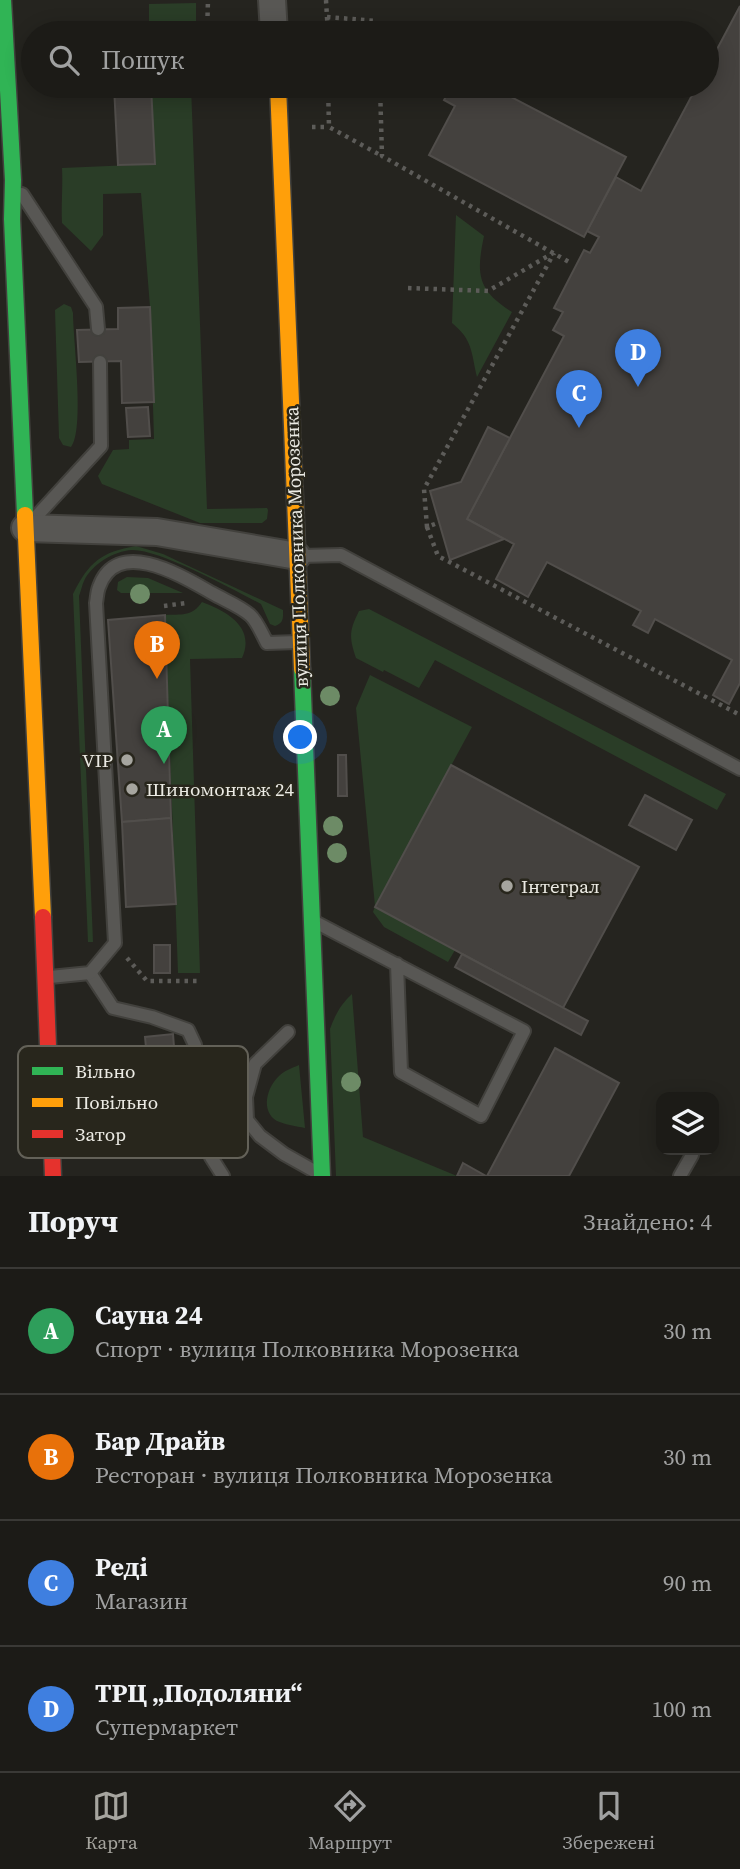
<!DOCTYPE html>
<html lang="uk">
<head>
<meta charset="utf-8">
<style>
	:root { --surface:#1c1b17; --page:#292824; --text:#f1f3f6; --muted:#a0a1a1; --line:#3a3936; --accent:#a6a59f }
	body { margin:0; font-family:"Source Serif 4",serif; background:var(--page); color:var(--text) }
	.controls { position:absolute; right:21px; bottom:21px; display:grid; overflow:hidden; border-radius:14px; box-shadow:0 4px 18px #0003 }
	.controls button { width:63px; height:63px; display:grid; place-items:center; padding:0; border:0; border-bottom:2px solid var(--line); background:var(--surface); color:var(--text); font:35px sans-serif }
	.you { position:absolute; left:301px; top:738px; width:24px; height:24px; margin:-18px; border:5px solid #fff; border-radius:50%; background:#1a73e8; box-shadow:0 0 0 10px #1a73e833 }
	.badge { display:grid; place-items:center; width:46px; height:46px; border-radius:50%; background:var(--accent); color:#fff; font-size:23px; font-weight:700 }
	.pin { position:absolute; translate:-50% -58px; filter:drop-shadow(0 2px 4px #0008) }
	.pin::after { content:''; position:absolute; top:37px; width:24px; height:21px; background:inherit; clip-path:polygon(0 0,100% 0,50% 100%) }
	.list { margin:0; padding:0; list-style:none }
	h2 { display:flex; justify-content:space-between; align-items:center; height:91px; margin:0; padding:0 28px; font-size:30px }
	h2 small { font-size:23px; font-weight:400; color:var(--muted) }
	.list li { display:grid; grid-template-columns:46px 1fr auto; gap:21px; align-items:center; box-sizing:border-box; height:126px; padding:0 28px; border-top:2px solid var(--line) }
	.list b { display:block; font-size:26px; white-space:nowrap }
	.list p { margin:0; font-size:23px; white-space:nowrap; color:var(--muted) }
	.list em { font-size:23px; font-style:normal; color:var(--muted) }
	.icon { flex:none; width:38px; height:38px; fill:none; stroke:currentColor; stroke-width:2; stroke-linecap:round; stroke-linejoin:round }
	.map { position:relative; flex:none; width:740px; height:1176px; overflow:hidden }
	.search { position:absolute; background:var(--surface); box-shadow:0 4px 18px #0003; left:21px; right:21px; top:21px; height:77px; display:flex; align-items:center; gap:18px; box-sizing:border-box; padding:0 24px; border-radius:38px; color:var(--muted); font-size:26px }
	.sheet { height:595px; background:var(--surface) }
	nav { display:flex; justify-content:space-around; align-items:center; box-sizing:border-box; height:98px; border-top:2px solid var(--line); background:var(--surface); font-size:19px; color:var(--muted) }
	nav a { display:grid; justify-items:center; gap:4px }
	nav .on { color:var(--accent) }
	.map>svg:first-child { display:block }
	.green { fill:#2a3d27 }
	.building { fill:#44413e; stroke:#514e4b; stroke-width:2 }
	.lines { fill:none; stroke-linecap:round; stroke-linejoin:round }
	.lane-casing { stroke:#42413d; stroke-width:16 }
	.street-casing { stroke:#42413d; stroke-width:30 }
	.fast-casing { stroke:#42413d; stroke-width:19 }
	.slow-casing { stroke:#42413d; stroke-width:19 }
	.jam-casing { stroke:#42413d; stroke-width:19 }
	.path { stroke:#5d5c59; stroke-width:4.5; stroke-dasharray:3.5 5; stroke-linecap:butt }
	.lane { stroke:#585754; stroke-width:12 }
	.street { stroke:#585754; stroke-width:26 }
	.fast { stroke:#30b455; stroke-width:16 }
	.slow { stroke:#ff9f0a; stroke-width:16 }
	.jam { stroke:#e5322d; stroke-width:16 }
	.tree { fill:#6d8b66 }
	.poi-dot { fill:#a6a59f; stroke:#28261c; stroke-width:2.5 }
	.labels { text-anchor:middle; stroke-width:5; stroke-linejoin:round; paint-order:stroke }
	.street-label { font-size:19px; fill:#ecebe4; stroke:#28261c }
	.poi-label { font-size:19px; fill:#ecebe4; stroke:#28261c; text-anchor:start }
	.key { fill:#28261c; stroke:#636158; stroke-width:2 }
	.key-label { font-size:19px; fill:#ecebe4 }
</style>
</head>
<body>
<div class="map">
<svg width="740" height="1176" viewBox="0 0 740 1176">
	<rect width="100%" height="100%" fill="#25241f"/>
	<!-- green -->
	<g class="green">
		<path d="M 196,3 L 196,33 L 149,33 L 149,4 Z"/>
		<path d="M 151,86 L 191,86 L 207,509 L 267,508 L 268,510 L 267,519 L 262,523 L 200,523 L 102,484 L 98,476 L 113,450 L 129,449 L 129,440 L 154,439 L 150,307 L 141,193 L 103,194 L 103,235 L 91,251 L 62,223 C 61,204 63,187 62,168 L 155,164 Z"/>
		<path d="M 456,215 L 484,236 C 476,274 477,290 512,312 L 477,377 C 471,352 473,340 452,323 Z"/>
		<path d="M 64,304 L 71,307 L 73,313 C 73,339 85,430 71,447 L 63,445 L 59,438 L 55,310 Z"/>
		<path d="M 136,546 L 163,554 L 283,610 C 283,618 284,623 275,626 L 270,624 L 261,604 C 234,590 159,549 132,550 C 114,551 92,564 84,581 C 82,585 81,591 79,596 L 93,942 L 88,942 L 73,594 C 89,562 101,552 136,546 Z"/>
		<path d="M 127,577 L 148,578 L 183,593 L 121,593 L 117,590 L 118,582 Z"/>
		<path d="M 202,602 C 226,611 256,627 242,658 L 190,659 L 200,973 L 178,973 L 165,615 C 181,614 192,617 202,602 Z"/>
		<path d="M 369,609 L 726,794 L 717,810 L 435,660 L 419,688 L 384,670 L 383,672 L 356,658 C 349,637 349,631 359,611 Z"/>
		<path d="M 370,675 L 472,727 L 375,906 L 455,950 L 448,962 L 384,927 L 373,912 L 375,906 L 356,708 Z"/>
		<path d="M 352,994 L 363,1137 L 457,1176 L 336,1176 L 330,1029 C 335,1015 341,1004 352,994 Z"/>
		<path d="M 299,1065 L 305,1128 C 296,1126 286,1125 277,1121 C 260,1111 267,1087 279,1076 C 284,1071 292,1068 299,1065 Z"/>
	</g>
	<!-- building -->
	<g class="building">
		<path d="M 740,6 L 740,683 L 729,704 L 713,695 L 732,660 L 655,619 L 648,633 L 633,625 L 641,611 L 547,562 L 528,597 L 496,579 L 514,544 L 467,519 L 564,336 L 553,330 L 563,312 L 554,308 L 584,250 L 590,253 L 599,237 L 587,231 L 616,177 L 641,191 L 697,86 L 707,86 L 707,68 Z"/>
		<path d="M 114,86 L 151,86 L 155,164 L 118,165 Z"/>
		<path d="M 452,86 L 490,86 L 626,157 L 584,237 L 429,155 L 455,106 L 444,100 Z"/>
		<path d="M 150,307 L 154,402 L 122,403 L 121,361 L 79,362 L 77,330 L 118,329 L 118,308 Z"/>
		<path d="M 148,407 L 150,436 L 128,437 L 126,408 Z"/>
		<path d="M 488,427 L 510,438 L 467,519 L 504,539 L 450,560 L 430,491 L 461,482 Z"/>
		<path d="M 165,615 L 171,818 L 122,822 L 108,620 Z"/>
		<path d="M 338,755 L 346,755 L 347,796 L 338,796 Z"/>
		<path d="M 451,765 L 639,867 L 563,1008 L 375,907 Z"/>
		<path d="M 645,795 L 692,820 L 676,850 L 629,825 Z"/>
		<path d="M 171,818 L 176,904 L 126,907 L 122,822 Z"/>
		<rect x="154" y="945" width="16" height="28"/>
		<path d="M 462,954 L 588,1021 L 581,1035 L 455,967 Z"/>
		<path d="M 173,1034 L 177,1086 L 182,1086 L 184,1109 L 179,1110 L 183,1153 L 156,1155 L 152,1113 L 147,1113 L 145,1090 L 150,1089 L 145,1037 Z"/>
		<path d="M 555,1048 L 619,1083 L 569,1176 L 487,1176 Z"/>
		<path d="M 463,1163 L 486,1176 L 457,1176 Z"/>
	</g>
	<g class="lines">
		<defs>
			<g id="lane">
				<path d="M 22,194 L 96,307 L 98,329"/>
				<path d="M 35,518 L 101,446 L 100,362"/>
				<path d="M 301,556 L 341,555 L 740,769"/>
				<path d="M 317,923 L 524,1031 L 481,1116 L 401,1072 L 397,964"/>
				<path d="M 90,973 L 113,1008 L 152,1017 L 188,1030 L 195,1045 L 198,1083 L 197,1118 L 211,1157 L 223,1176"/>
				<path d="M 50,977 L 90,973 L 115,943 L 96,603 C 97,598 97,592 99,587 C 117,536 182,576 212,593 C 224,600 240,606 250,615 C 257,621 262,634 267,643 L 298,642"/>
				<path d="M 288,1032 L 255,1064 L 246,1097 L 247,1120 L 260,1136 L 284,1154 L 316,1172"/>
				<path d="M 680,1176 L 692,1155"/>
			</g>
			<g id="street">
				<path d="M 272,0 L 274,33"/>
				<path d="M 25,528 L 157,532 L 297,556"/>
			</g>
			<g id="fast">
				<path d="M 3,0 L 13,180 L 12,219 L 25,515"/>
				<path d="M 302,669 L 322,1176"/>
			</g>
			<g id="slow">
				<path d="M 278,86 L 302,669"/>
				<path d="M 25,515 L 43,917"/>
			</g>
			<path id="jam" d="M 43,917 L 53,1176"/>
		</defs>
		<!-- lane casing -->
		<use href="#lane" class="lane-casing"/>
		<!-- street casing -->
		<use href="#street" class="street-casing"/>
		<!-- fast casing -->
		<use href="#fast" class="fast-casing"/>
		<!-- slow casing -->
		<use href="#slow" class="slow-casing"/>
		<!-- jam casing -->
		<use href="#jam" class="jam-casing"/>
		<!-- path -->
		<g class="path">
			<path d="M 326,0 L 327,17 L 377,21 L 377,33"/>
			<path d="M 327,17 L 328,33"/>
			<path d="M 207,33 L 208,0"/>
			<path d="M 328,86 L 329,127 L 382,156"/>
			<path d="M 380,86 L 382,156 L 569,262"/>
			<path d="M 312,127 L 329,127"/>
			<path d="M 408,288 L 488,291 L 553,253"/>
			<path d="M 435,524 L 427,527 L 424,489 L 554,253"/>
			<path d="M 427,527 L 438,556 L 740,715"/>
			<path d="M 164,606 L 186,603"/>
			<path d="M 127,958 L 147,981 L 200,981"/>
		</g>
		<!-- lane -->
		<use href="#lane" class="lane"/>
		<!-- street -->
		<use href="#street" class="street"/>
		<!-- fast -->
		<use href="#fast" class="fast"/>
		<!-- slow -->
		<use href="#slow" class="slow"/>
		<!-- jam -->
		<use href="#jam" class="jam"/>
	</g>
	<!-- trees -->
	<g class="tree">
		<circle cx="140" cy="594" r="10"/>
		<circle cx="330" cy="696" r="10"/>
		<circle cx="333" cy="826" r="10"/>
		<circle cx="337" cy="853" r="10"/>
		<circle cx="351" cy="1082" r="10"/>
	</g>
	<!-- markers -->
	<g class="poi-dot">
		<circle cx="127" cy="760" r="7"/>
		<circle cx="132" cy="789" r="7"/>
		<circle cx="507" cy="886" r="7"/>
	</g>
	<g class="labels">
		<!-- street labels -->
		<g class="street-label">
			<text transform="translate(296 547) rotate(-92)" y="7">вулиця Полковника Морозенка</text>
		</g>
		<!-- poi labels -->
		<g class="poi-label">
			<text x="113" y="767" text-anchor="end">VIP</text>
			<text x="146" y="796">Шиномонтаж 24</text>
			<text x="521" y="893">Інтеграл</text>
		</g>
	</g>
	<!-- legend -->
	<rect x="18" y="1046" width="230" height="112" rx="10" class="key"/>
	<rect x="32" y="1067" width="31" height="8" fill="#30b455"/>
	<rect x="32" y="1098" width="31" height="9" fill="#ff9f0a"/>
	<rect x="32" y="1130" width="31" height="8" fill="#e5322d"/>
	<g class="key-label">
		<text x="75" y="1078">Вільно</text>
		<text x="75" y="1109">Повільно</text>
		<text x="75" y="1141">Затор</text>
	</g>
</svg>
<div class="controls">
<button><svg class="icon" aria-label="layers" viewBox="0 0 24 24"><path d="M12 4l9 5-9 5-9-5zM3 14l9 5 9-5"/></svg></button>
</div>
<div class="you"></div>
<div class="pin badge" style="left:164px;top:764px;background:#2e9e5b">A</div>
<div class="pin badge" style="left:157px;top:679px;background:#e8710a">B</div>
<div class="pin badge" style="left:579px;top:428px;background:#3f7fe0">C</div>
<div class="pin badge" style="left:638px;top:387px;background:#3f7fe0">D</div>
<div class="search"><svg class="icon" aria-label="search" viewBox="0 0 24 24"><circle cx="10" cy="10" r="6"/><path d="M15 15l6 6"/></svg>Пошук</div>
</div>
<section class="sheet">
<h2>Поруч<small>Знайдено: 4</small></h2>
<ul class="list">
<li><span class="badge" style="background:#2e9e5b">A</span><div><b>Сауна 24</b><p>Спорт · вулиця Полковника Морозенка</p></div><em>30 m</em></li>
<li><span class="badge" style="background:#e8710a">B</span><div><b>Бар Драйв</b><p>Ресторан · вулиця Полковника Морозенка</p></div><em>30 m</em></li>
<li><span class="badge" style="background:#3f7fe0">C</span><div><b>Реді</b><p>Магазин</p></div><em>90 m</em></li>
<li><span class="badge" style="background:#3f7fe0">D</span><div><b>ТРЦ „Подоляни“</b><p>Супермаркет</p></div><em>100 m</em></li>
</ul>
</section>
<nav>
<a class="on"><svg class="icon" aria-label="map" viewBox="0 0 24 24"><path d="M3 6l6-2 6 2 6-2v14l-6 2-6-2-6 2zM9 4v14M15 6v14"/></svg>Карта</a>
<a><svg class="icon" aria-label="directions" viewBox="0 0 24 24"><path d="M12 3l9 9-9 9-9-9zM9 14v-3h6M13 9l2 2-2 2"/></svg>Маршрут</a>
<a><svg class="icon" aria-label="saved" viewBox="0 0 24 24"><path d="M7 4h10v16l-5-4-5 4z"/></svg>Збережені</a>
</nav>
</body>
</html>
